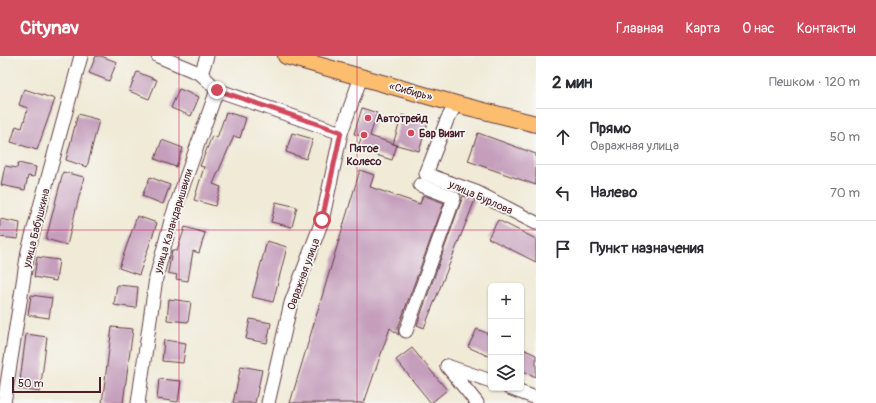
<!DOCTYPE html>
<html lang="ru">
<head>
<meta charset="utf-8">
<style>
	:root { --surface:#fff; --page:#f7f7f7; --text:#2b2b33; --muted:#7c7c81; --line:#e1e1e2; --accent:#d1495b }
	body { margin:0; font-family:Pangolin,sans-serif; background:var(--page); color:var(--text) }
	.controls { position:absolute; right:12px; bottom:12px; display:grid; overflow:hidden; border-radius:6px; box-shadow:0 1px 3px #0004 }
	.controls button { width:36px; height:36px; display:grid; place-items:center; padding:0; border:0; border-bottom:1px solid var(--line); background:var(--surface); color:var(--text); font:20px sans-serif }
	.scale { position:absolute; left:12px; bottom:10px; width:89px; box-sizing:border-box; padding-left:4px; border:2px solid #4a1f2b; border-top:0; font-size:11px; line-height:14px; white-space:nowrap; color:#4a1f2b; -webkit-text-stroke:3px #f6f6f2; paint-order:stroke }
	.stop { position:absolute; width:12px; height:12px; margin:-9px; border:3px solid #d1495b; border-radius:50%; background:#fff }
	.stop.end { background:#d1495b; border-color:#fff; box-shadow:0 1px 4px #0008 }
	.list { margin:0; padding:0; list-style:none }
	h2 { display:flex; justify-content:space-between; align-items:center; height:52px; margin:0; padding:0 16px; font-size:17px }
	h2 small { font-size:13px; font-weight:400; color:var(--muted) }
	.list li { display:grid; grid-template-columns:26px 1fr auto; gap:12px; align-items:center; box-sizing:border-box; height:56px; padding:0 16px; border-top:1px solid var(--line) }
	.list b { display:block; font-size:15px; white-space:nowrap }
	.list p { margin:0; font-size:13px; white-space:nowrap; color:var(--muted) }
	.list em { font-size:13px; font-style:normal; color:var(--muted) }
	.icon { flex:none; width:22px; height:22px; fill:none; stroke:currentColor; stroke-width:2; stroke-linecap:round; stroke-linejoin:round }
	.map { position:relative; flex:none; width:536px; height:347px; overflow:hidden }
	header { display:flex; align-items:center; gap:24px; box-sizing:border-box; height:56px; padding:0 20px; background:var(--accent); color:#fff }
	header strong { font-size:19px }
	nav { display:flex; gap:22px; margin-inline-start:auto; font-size:14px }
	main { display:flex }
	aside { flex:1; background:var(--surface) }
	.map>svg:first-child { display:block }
	.building { fill:#c59ebc }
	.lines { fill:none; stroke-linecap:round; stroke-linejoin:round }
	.minor-casing { stroke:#633d45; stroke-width:15 }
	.major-casing { stroke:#633d45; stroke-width:18 }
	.minor { stroke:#fff; stroke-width:13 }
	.major { stroke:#fcbd6e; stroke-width:16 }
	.route { stroke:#d1495b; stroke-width:5 }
	.grid { fill:none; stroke:#c2185b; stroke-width:1; stroke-opacity:0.55 }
	.poi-dot { fill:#d1495b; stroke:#f6f6f2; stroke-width:1.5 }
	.labels { text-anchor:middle; stroke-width:3.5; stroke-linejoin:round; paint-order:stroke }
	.street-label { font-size:11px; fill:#4a1f2b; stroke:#f6f6f2 }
	.poi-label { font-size:11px; font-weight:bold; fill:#4a1f2b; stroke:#f6f6f2; text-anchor:start }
</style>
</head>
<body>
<header>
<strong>Citynav</strong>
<nav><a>Главная</a><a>Карта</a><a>О нас</a><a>Контакты</a></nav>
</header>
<main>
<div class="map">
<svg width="536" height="347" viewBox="0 0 536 347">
	<rect width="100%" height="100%" fill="#f6f6f2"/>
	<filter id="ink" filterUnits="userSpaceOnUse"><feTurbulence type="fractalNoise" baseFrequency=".025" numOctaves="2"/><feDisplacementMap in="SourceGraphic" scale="8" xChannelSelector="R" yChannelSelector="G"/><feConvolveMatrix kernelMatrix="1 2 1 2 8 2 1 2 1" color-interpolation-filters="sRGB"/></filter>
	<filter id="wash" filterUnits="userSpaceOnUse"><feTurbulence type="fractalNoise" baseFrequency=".012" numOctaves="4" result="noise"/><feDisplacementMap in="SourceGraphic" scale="16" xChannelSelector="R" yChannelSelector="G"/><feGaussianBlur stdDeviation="0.9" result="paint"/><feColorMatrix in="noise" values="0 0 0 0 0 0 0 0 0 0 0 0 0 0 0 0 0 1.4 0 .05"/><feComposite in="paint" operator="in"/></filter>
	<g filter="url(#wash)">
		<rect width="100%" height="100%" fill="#f0ead6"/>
		<g id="blocks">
			<!-- building -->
			<g class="building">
				<path d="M 96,0 L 101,0 L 117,6 L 109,25 L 89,17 Z"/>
				<path d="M 137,16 L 157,24 L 149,43 L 129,35 Z"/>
				<path d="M 24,33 L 55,43 L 37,94 L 11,86 L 16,70 L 22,72 L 28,52 L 19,49 Z"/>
				<path d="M 179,33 L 199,41 L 191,60 L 171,52 Z"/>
				<path d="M 362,52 L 377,57 L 370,80 L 397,89 L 392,104 L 357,93 L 362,80 L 354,78 Z"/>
				<path d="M 226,56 L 246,62 L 240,82 L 234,80 L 213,128 L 221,131 L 215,150 L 194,144 L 204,111 L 200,110 L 212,80 L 217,82 Z"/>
				<path d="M 78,58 L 99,64 L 87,111 L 66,104 Z"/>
				<path d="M 402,59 L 428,66 L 419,95 L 393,88 Z"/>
				<path d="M 292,77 L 313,83 L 306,103 L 286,96 Z"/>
				<path d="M 478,77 L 536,98 L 536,129 L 468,105 Z"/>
				<path d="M 162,84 L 183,92 L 176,111 L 155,103 Z"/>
				<path d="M 18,107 L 36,111 L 34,121 L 28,120 L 25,134 L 1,129 L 5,110 L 17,112 Z"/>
				<path d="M 360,114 L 374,119 L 370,131 L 420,148 L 423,139 L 444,147 L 398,272 L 399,279 L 390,272 L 364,347 L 290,347 Z"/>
				<path d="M 63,116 L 84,121 L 67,189 L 46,183 Z"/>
				<path d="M 150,121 L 170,129 L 163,148 L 142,140 Z"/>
				<path d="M 463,140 L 475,144 L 424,272 L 417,269 Z"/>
				<path d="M 276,146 L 297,151 L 292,171 L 271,166 Z"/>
				<path d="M 137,160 L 157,167 L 139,219 L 119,212 Z"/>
				<path d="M 0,163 L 20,167 L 18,183 L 0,181 Z"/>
				<path d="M 498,164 L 536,183 L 536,206 L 488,182 Z"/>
				<path d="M 185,171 L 205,177 L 199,197 L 193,195 L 188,225 L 176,223 L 177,219 L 168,217 L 172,194 L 177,195 Z"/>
				<path d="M 267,185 L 287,191 L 273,246 L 252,241 Z"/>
				<path d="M 37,201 L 59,204 L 56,225 L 34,221 Z"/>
				<path d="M 117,229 L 138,231 L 136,252 L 114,249 Z"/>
				<path d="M 31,239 L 52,242 L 49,262 L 28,259 Z"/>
				<path d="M 169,243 L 191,246 L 188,266 L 167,264 Z"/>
				<path d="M 250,263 L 271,267 L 267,287 L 246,283 Z"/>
				<path d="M 112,271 L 133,273 L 123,347 L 102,347 Z"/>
				<path d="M 477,273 L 491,279 L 491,294 L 488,300 L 468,291 Z"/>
				<path d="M 26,278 L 47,281 L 40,336 L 19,333 Z"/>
				<path d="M 164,284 L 186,287 L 183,307 L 162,305 Z"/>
				<path d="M 412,292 L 447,334 L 431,347 L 396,304 Z"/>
				<path d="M 521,292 L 536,299 L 536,321 L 521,314 Z"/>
				<path d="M 241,310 L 262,314 L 255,347 L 233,347 Z"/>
				<path d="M 159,323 L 181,325 L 178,346 L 157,343 Z"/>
			</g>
		</g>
	</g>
	<g filter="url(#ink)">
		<use href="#blocks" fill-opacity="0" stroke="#633d45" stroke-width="1"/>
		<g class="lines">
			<defs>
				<g id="minor">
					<path d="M 158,0 L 201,18 L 217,34 L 341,77"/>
					<path d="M 201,18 L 207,0"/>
					<path d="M 456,48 L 447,64 L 426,118 L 476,136 L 536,167"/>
					<path d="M 406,275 L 454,142 L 420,129"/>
					<path d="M 447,310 L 477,347"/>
					<path d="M 447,310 L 491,325"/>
					<path d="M 509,332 L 536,342"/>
					<path d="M 4,347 L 28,195 L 81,0"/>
					<path d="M 138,347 L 156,222 L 172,161 L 217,34"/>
					<path d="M 268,347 L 291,247 L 322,165 L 341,77 L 361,21"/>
				</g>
				<path id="major" d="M 286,0 L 456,48 L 536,68"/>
			</defs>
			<!-- minor casing -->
			<use href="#minor" class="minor-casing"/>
			<!-- major casing -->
			<use href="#major" class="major-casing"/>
			<!-- minor -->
			<use href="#minor" class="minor"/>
			<!-- major -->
			<use href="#major" class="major"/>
		</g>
	</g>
	<g class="lines" filter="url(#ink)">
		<!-- route -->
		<path class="route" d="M 217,34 L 341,76 L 322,164"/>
	</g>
	<!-- grid -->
	<path class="grid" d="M 179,0 L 179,347M 357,0 L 357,347M 0,174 L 536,174"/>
	<!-- markers -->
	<g class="poi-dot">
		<circle cx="368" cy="62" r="4"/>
		<circle cx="411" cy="77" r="4"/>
		<circle cx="364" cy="79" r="4"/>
	</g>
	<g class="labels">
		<!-- street labels -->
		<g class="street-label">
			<text transform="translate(411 35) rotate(15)" y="4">«Сибирь»</text>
			<text transform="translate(481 141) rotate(24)" y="4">улица Бурлова</text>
			<text transform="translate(173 165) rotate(-73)" y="4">улица Каландаришвили</text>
			<text transform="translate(36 172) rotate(-76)" y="4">улица Бабушкина</text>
			<text transform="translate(303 218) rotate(-70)" y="4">Овражная улица</text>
		</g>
		<!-- poi labels -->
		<g class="poi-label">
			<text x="376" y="66">Автотрейд</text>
			<text x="419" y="81">Бар Визит</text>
			<text x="364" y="96" text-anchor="middle">Пятое<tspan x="364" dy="13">Колесо</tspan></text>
		</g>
	</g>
</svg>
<div class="controls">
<button>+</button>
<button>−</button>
<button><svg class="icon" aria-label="layers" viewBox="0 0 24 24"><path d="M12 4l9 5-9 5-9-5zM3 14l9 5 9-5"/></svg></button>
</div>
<div class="scale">50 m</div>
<div class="stop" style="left:322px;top:164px"></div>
<div class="stop end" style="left:217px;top:34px"></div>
</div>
<aside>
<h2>2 мин<small>Пешком · 120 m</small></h2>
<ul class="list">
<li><svg class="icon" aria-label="ahead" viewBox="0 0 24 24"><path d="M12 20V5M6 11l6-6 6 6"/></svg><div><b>Прямо</b><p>Овражная улица</p></div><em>50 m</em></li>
<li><svg class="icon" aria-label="left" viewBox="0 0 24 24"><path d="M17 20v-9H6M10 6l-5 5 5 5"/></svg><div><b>Налево</b></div><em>70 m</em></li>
<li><svg class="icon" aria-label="arrive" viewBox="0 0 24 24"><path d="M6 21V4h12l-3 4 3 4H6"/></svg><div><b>Пункт назначения</b></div></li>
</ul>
</aside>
</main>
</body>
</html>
